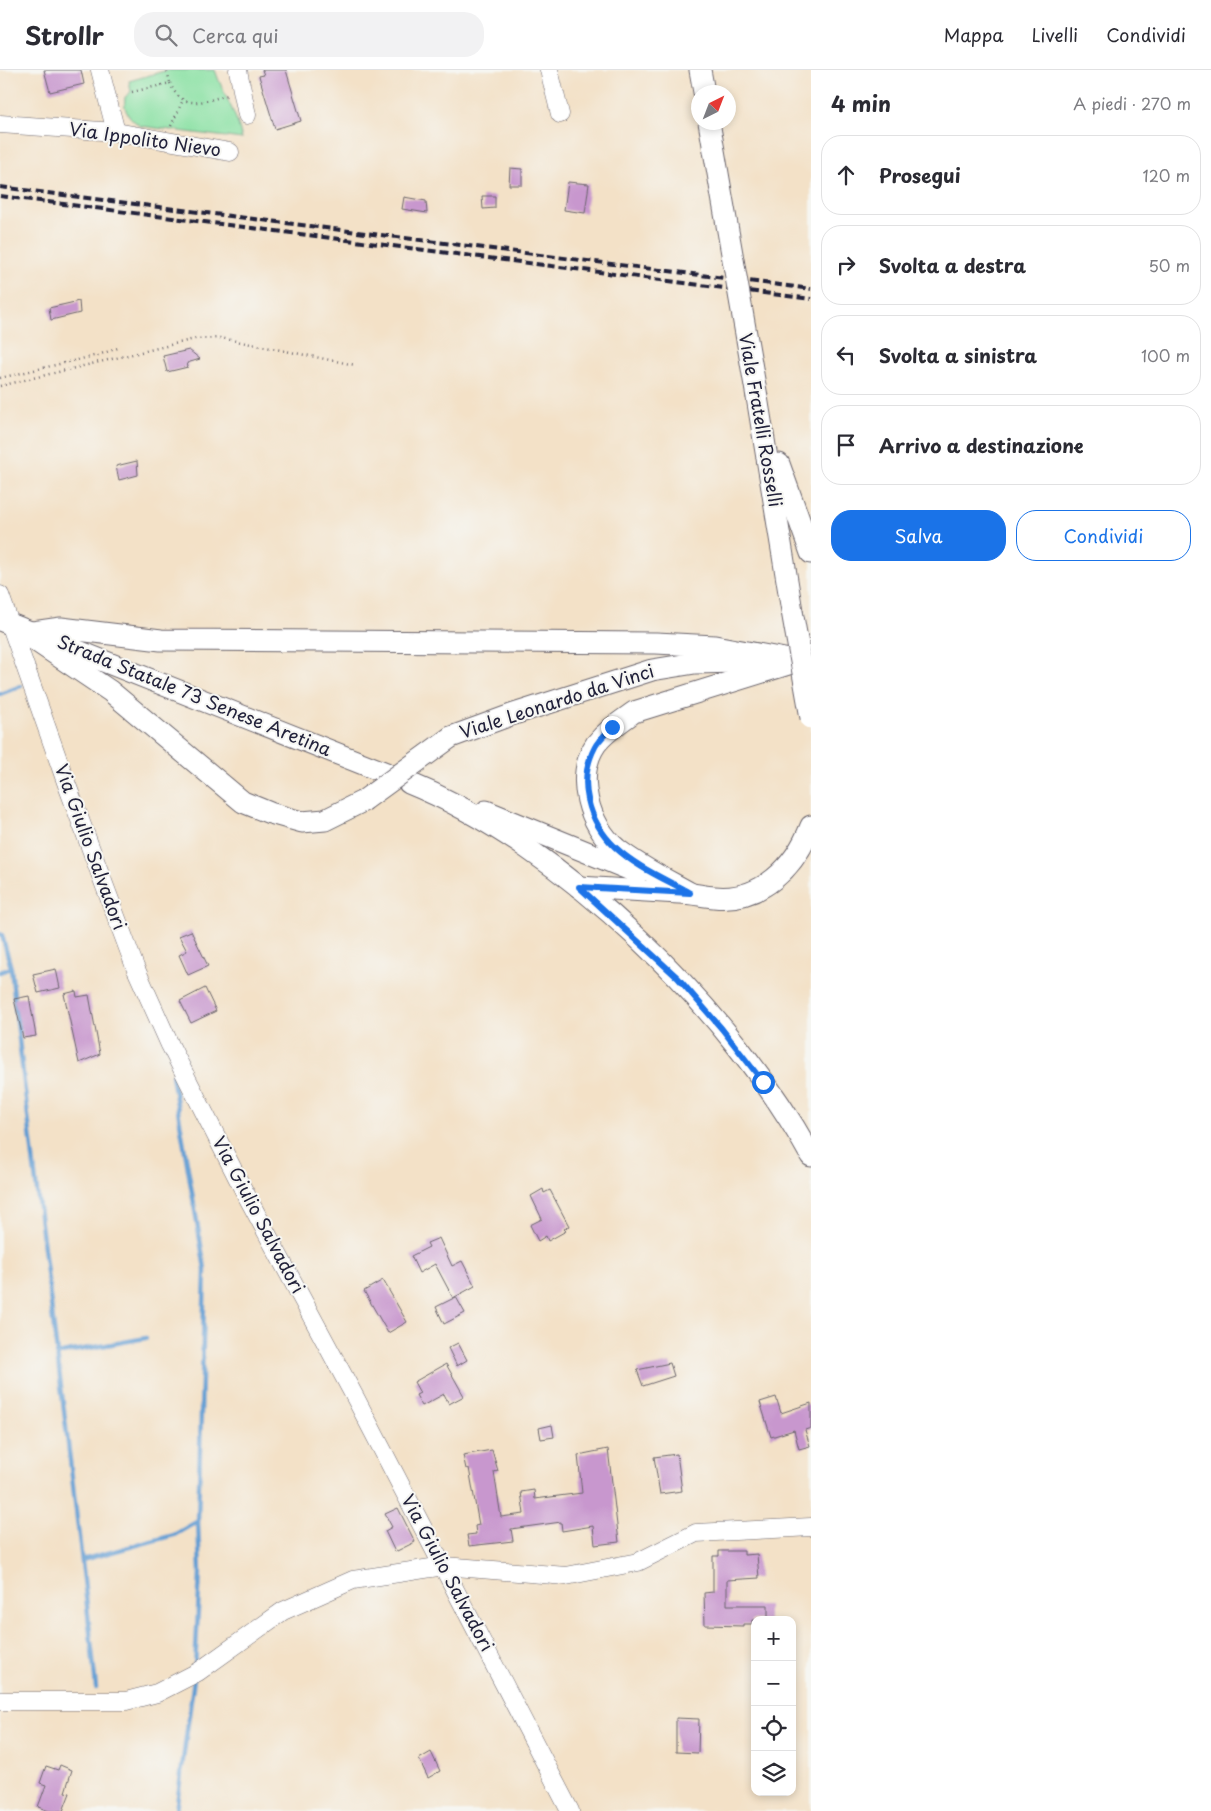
<!DOCTYPE html>
<html lang="it">
<head>
<meta charset="utf-8">
<style>
	:root { --surface:#fff; --page:#f2f2f3; --text:#2b2b33; --muted:#7c7c81; --line:#e1e1e2; --accent:#1a73e8 }
	body { margin:0; font-family:"Playpen Sans",sans-serif; background:var(--page); color:var(--text) }
	.controls { position:absolute; right:15px; bottom:15px; display:grid; overflow:hidden; border-radius:10px; box-shadow:0 2px 8px #0003 }
	.controls button { width:45px; height:45px; display:grid; place-items:center; padding:0; border:0; border-bottom:1px solid var(--line); background:var(--surface); color:var(--text); font:25px sans-serif }
	.compass { position:absolute; left:691px; top:15px; width:45px; height:45px; border-radius:50%; background:var(--surface); box-shadow:0 2px 8px #0003; rotate:42deg }
	.stop { position:absolute; width:15px; height:15px; margin:-11px; border:4px solid #1a73e8; border-radius:50%; background:#fff }
	.stop.end { background:#1a73e8; border-color:#fff; box-shadow:0 1px 5px #0008 }
	.list { margin:0; padding:0; list-style:none }
	h2 { display:flex; justify-content:space-between; align-items:center; height:65px; margin:0; padding:0 20px; font-size:21px }
	h2 small { font-size:16px; font-weight:400; color:var(--muted) }
	.list li { display:grid; grid-template-columns:32px 1fr auto; gap:15px; align-items:center; box-sizing:border-box; height:80px; margin:0 10px 10px; padding:0 10px; border:1px solid var(--line); border-radius:20px }
	.list b { display:block; font-size:19px; white-space:nowrap }
	.list em { font-size:16px; font-style:normal; color:var(--muted) }
	.actions { display:flex; gap:10px; padding:15px 20px }
	.actions a { flex:1; padding:11px 0; border:1px solid var(--accent); border-radius:20px; text-align:center; font-size:18px; color:var(--accent) }
	.actions .main { background:var(--accent); color:#fff }
	.icon { flex:none; width:28px; height:28px; fill:none; stroke:currentColor; stroke-width:2; stroke-linecap:round; stroke-linejoin:round }
	.map { position:relative; flex:none; width:811px; height:1741px; overflow:hidden }
	header { display:flex; align-items:center; gap:30px; box-sizing:border-box; height:70px; padding:0 25px; background:var(--surface); border-bottom:1px solid var(--line) }
	header strong { font-size:24px }
	nav { display:flex; gap:28px; margin-inline-start:auto; font-size:18px }
	.search { width:350px; height:45px; background:var(--page); display:flex; align-items:center; gap:12px; box-sizing:border-box; padding:0 18px; border-radius:20px; color:var(--muted); font-size:19px }
	main { display:flex }
	aside { flex:1; background:var(--surface) }
	.map>svg:first-child { display:block }
	.green { fill:#8be1a4; stroke:#568270 }
	.lines { fill:none; stroke-linecap:round; stroke-linejoin:round }
	.stream { stroke:#639ed3; stroke-width:4.5 }
	.building { fill:#c897ce }
	.minor-casing { stroke:#6b656c; stroke-width:19 }
	.major-casing { stroke:#6b656c; stroke-width:23 }
	.path { stroke:#6b656c; stroke-width:2.5; stroke-dasharray:1 4; stroke-linecap:butt }
	.minor { stroke:#fff; stroke-width:18 }
	.major { stroke:#fff; stroke-width:21 }
	.rail { stroke:#22223b; stroke-width:4; stroke-dasharray:8 4; stroke-linecap:butt }
	.major-bridge-casing { stroke:#6b656c; stroke-width:23; stroke-linecap:butt }
	.major-bridge { stroke:#fff; stroke-width:21 }
	.route { stroke:#1a73e8; stroke-width:6 }
	.labels { text-anchor:middle; stroke-width:4; stroke-linejoin:round; paint-order:stroke }
	.street-label { font-size:18px; fill:#22223b; stroke:#f6f6f2 }
</style>
</head>
<body>
<header>
<strong>Strollr</strong>
<div class="search"><svg class="icon" aria-label="search" viewBox="0 0 24 24"><circle cx="10" cy="10" r="6"/><path d="M15 15l6 6"/></svg>Cerca qui</div>
<nav><a>Mappa</a><a>Livelli</a><a>Condividi</a></nav>
</header>
<main>
<div class="map">
<svg width="811" height="1741" viewBox="0 0 811 1741">
	<rect width="100%" height="100%" fill="#f6f6f2"/>
	<filter id="ink" filterUnits="userSpaceOnUse"><feTurbulence type="fractalNoise" baseFrequency=".02" numOctaves="2"/><feDisplacementMap in="SourceGraphic" scale="10" xChannelSelector="R" yChannelSelector="G"/><feConvolveMatrix kernelMatrix="1 2 1 2 8 2 1 2 1" color-interpolation-filters="sRGB"/></filter>
	<filter id="wash" filterUnits="userSpaceOnUse"><feTurbulence type="fractalNoise" baseFrequency=".0096" numOctaves="4" result="noise"/><feDisplacementMap in="SourceGraphic" scale="20" xChannelSelector="R" yChannelSelector="G"/><feGaussianBlur stdDeviation="1.12" result="paint"/><feColorMatrix in="noise" values="0 0 0 0 0 0 0 0 0 0 0 0 0 0 0 0 0 1.4 0 .05"/><feComposite in="paint" operator="in"/></filter>
	<g filter="url(#wash)">
		<rect width="100%" height="100%" fill="#f3e1c7"/>
		<!-- green -->
		<path class="green" d="M 168,0 L 215,0 C 224,26 236,41 242,69 L 140,56 C 129,47 123,42 125,27 L 131,22 L 129,11 Z"/>
		<g class="lines">
			<!-- stream -->
			<g class="stream">
				<path d="M 0,624 L 21,616"/>
				<path d="M 0,864 L 2,865 L 11,898 C 37,1138 71,1378 96,1618"/>
				<path d="M 0,902 L 11,898"/>
				<path d="M 172,1005 L 205,1199 L 198,1451 L 200,1502 L 195,1598"/>
				<path d="M 56,1284 L 146,1268"/>
				<path d="M 82,1490 L 174,1465 L 198,1451"/>
				<path d="M 176,1741 L 194,1609"/>
			</g>
		</g>
		<g id="blocks">
			<!-- building -->
			<g class="building">
				<path d="M 44,0 L 81,0 L 84,14 L 50,22 Z"/>
				<path d="M 262,0 L 286,0 L 301,51 L 275,59 L 259,6 L 264,5 Z"/>
				<path d="M 510,98 L 522,99 L 522,115 L 509,115 Z"/>
				<path d="M 568,112 L 589,114 L 585,143 L 564,140 Z"/>
				<path d="M 482,126 L 495,126 L 495,138 L 483,139 Z"/>
				<path d="M 404,127 L 426,131 L 427,143 L 402,139 Z"/>
				<path d="M 79,231 L 80,243 L 51,250 L 49,238 Z"/>
				<path d="M 189,280 L 200,289 L 187,293 L 188,297 L 167,302 L 163,286 Z"/>
				<path d="M 137,391 L 138,405 L 119,410 L 116,396 Z"/>
				<path d="M 191,861 L 208,896 L 188,905 L 179,885 L 187,881 L 179,866 Z"/>
				<path d="M 56,899 L 60,918 L 38,923 L 33,904 Z"/>
				<path d="M 205,918 L 216,941 L 191,953 L 180,931 Z"/>
				<path d="M 76,921 L 77,927 L 89,925 L 100,984 L 79,993 L 64,924 Z"/>
				<path d="M 29,926 L 36,966 L 23,968 L 14,929 Z"/>
				<path d="M 543,1119 L 544,1123 L 550,1120 L 569,1156 L 564,1159 L 566,1161 L 548,1171 L 546,1166 L 538,1171 L 530,1155 L 542,1149 L 531,1126 Z"/>
				<path d="M 439,1168 L 452,1196 L 462,1191 L 475,1216 L 453,1228 L 435,1194 L 419,1203 L 411,1186 L 429,1177 L 427,1173 Z"/>
				<path d="M 383,1210 L 407,1252 L 388,1263 L 364,1221 Z"/>
				<path d="M 456,1227 L 465,1243 L 444,1254 L 436,1237 Z"/>
				<path d="M 458,1273 L 467,1290 L 457,1296 L 448,1278 Z"/>
				<path d="M 670,1293 L 674,1306 L 643,1316 L 637,1300 Z"/>
				<path d="M 446,1294 L 464,1326 L 449,1334 L 444,1324 L 422,1336 L 416,1325 L 420,1323 L 414,1312 Z"/>
				<path d="M 776,1327 L 781,1343 L 811,1333 L 811,1358 L 805,1360 L 810,1376 L 799,1379 L 794,1360 L 771,1367 L 760,1332 Z"/>
				<path d="M 552,1355 L 554,1367 L 541,1369 L 539,1358 Z"/>
				<path d="M 608,1379 L 619,1472 L 595,1475 L 593,1456 L 562,1461 L 561,1452 L 511,1459 L 513,1471 L 469,1476 L 467,1465 L 476,1464 L 475,1456 L 479,1455 L 469,1398 L 466,1399 L 463,1385 L 492,1380 L 498,1401 L 494,1402 L 501,1447 L 524,1444 L 521,1422 L 534,1420 L 535,1429 L 582,1423 L 578,1385 Z"/>
				<path d="M 677,1384 L 682,1421 L 660,1424 L 654,1387 Z"/>
				<path d="M 398,1438 L 415,1472 L 395,1482 L 385,1461 L 392,1457 L 385,1444 Z"/>
				<path d="M 719,1481 L 744,1481 L 744,1485 L 757,1484 L 759,1508 L 727,1510 L 727,1535 L 768,1535 L 768,1550 L 752,1550 L 752,1554 L 743,1554 L 743,1556 L 705,1555 L 704,1523 L 713,1522 L 713,1486 L 719,1486 Z"/>
				<path d="M 676,1648 L 699,1649 L 698,1683 L 676,1682 Z"/>
				<path d="M 431,1682 L 440,1701 L 428,1708 L 419,1689 Z"/>
				<path d="M 60,1695 L 72,1700 L 65,1722 L 70,1723 L 63,1741 L 49,1741 L 38,1737 L 46,1715 L 40,1713 L 46,1696 L 58,1700 Z"/>
			</g>
		</g>
	</g>
	<g filter="url(#ink)">
		<use href="#blocks" fill-opacity="0" stroke="#6b656c" stroke-width="1"/>
		<g class="lines">
			<defs>
				<g id="minor">
					<path d="M 100,0 L 116,62"/>
					<path d="M 238,0 L 247,45"/>
					<path d="M 549,0 L 560,44"/>
					<path d="M 0,54 L 116,62 L 230,82"/>
					<path d="M 0,525 L 67,715 L 135,897 L 170,975 L 243,1119 L 356,1329 L 570,1741"/>
					<path d="M 0,1631 L 126,1631 L 157,1623 L 198,1602 L 283,1541 L 353,1510 L 444,1496 L 566,1506 L 638,1492 L 696,1463 L 811,1457"/>
				</g>
				<g id="major">
					<path d="M 700,0 L 704,22"/>
					<path d="M 757,327 L 792,541"/>
					<path d="M 779,394 L 811,483"/>
					<path d="M 0,550 L 386,703"/>
					<path d="M 33,562 L 61,558 L 161,570 L 656,573 L 715,576 L 811,594"/>
					<path d="M 36,571 L 110,621 L 243,732 L 270,743 L 302,752 L 325,750 L 363,731"/>
					<path d="M 451,667 L 511,645 L 652,600 L 695,593 L 738,592 L 752,588"/>
					<path d="M 409,713 C 564,776 731,940 811,1086"/>
					<path d="M 486,741 L 638,803"/>
					<path d="M 579,817 C 613,819 646,821 679,823 C 691,823 702,826 714,827 C 761,832 795,797 811,756"/>
					<path d="M 690,823 C 665,809 640,797 617,779 C 589,756 574,706 596,674 C 606,661 620,652 634,642 L 795,592"/>
				</g>
			</defs>
			<!-- minor casing -->
			<use href="#minor" class="minor-casing"/>
			<!-- major casing -->
			<use href="#major" class="major-casing"/>
			<!-- path -->
			<g class="path">
				<path d="M 170,13 C 182,42 204,31 228,25"/>
				<path d="M 132,22 L 170,13 L 167,0"/>
				<path d="M 171,56 L 183,30"/>
				<path d="M 0,308 L 98,285 L 118,278"/>
				<path d="M 0,316 L 195,269 L 221,268 L 355,295"/>
			</g>
			<!-- minor -->
			<use href="#minor" class="minor"/>
			<!-- major -->
			<use href="#major" class="major"/>
			<!-- rail -->
			<g class="rail">
				<path d="M 0,117 L 811,219"/>
				<path d="M 0,126 L 811,229"/>
			</g>
			<defs>
				<g id="major-bridge">
					<path d="M 709,52 L 757,327"/>
					<path d="M 792,541 L 811,648"/>
					<path d="M 363,731 L 451,667"/>
				</g>
			</defs>
			<!-- major-bridge casing -->
			<use href="#major-bridge" class="major-bridge-casing"/>
			<!-- major-bridge -->
			<use href="#major-bridge" class="major-bridge"/>
		</g>
	</g>
	<g class="lines" filter="url(#ink)">
		<!-- route -->
		<path class="route" d="M 612,657 C 607,663 599,669 595,677 C 577,711 588,751 615,777 C 636,797 665,809 690,823 L 579,817 L 678,908 L 722,959 L 763,1012"/>
	</g>
	<g class="labels">
		<!-- street labels -->
		<g class="street-label">
			<text transform="translate(145 70) rotate(8)" y="6">Via Ippolito Nievo</text>
			<text transform="translate(760 350) rotate(80)" y="6">Viale Fratelli Rosselli</text>
			<text transform="translate(194 626) rotate(22)" y="6">Strada Statale 73 Senese Aretina</text>
			<text transform="translate(557 632) rotate(-18)" y="6">Viale Leonardo da Vinci</text>
			<text transform="translate(90 777) rotate(70)" y="6">Via Giulio Salvadori</text>
			<text transform="translate(258 1145) rotate(62)" y="6">Via Giulio Salvadori</text>
			<text transform="translate(447 1503) rotate(62)" y="6">Via Giulio Salvadori</text>
		</g>
	</g>
</svg>
<div class="controls">
<button>+</button>
<button>−</button>
<button><svg class="icon" aria-label="locate" viewBox="0 0 24 24"><circle cx="12" cy="12" r="6"/><path d="M12 2v4M12 18v4M2 12h4M18 12h4"/></svg></button>
<button><svg class="icon" aria-label="layers" viewBox="0 0 24 24"><path d="M12 4l9 5-9 5-9-5zM3 14l9 5 9-5"/></svg></button>
</div>
<svg class="compass" viewBox="-18 -18 36 36"><path d="M0-13l5 13h-10z" fill="#e53935"/><path d="M0 13l5-13h-10z" fill="#7c7c81"/></svg>
<div class="stop" style="left:763px;top:1012px"></div>
<div class="stop end" style="left:612px;top:657px"></div>
</div>
<aside>
<h2>4 min<small>A piedi · 270 m</small></h2>
<ul class="list">
<li><svg class="icon" aria-label="ahead" viewBox="0 0 24 24"><path d="M12 20V5M6 11l6-6 6 6"/></svg><div><b>Prosegui</b></div><em>120 m</em></li>
<li><svg class="icon" aria-label="right" viewBox="0 0 24 24"><path d="M7 20v-9h11M14 6l5 5-5 5"/></svg><div><b>Svolta a destra</b></div><em>50 m</em></li>
<li><svg class="icon" aria-label="left" viewBox="0 0 24 24"><path d="M17 20v-9H6M10 6l-5 5 5 5"/></svg><div><b>Svolta a sinistra</b></div><em>100 m</em></li>
<li><svg class="icon" aria-label="arrive" viewBox="0 0 24 24"><path d="M6 21V4h12l-3 4 3 4H6"/></svg><div><b>Arrivo a destinazione</b></div></li>
</ul>
<div class="actions"><a class="main">Salva</a><a>Condividi</a></div>
</aside>
</main>
</body>
</html>
